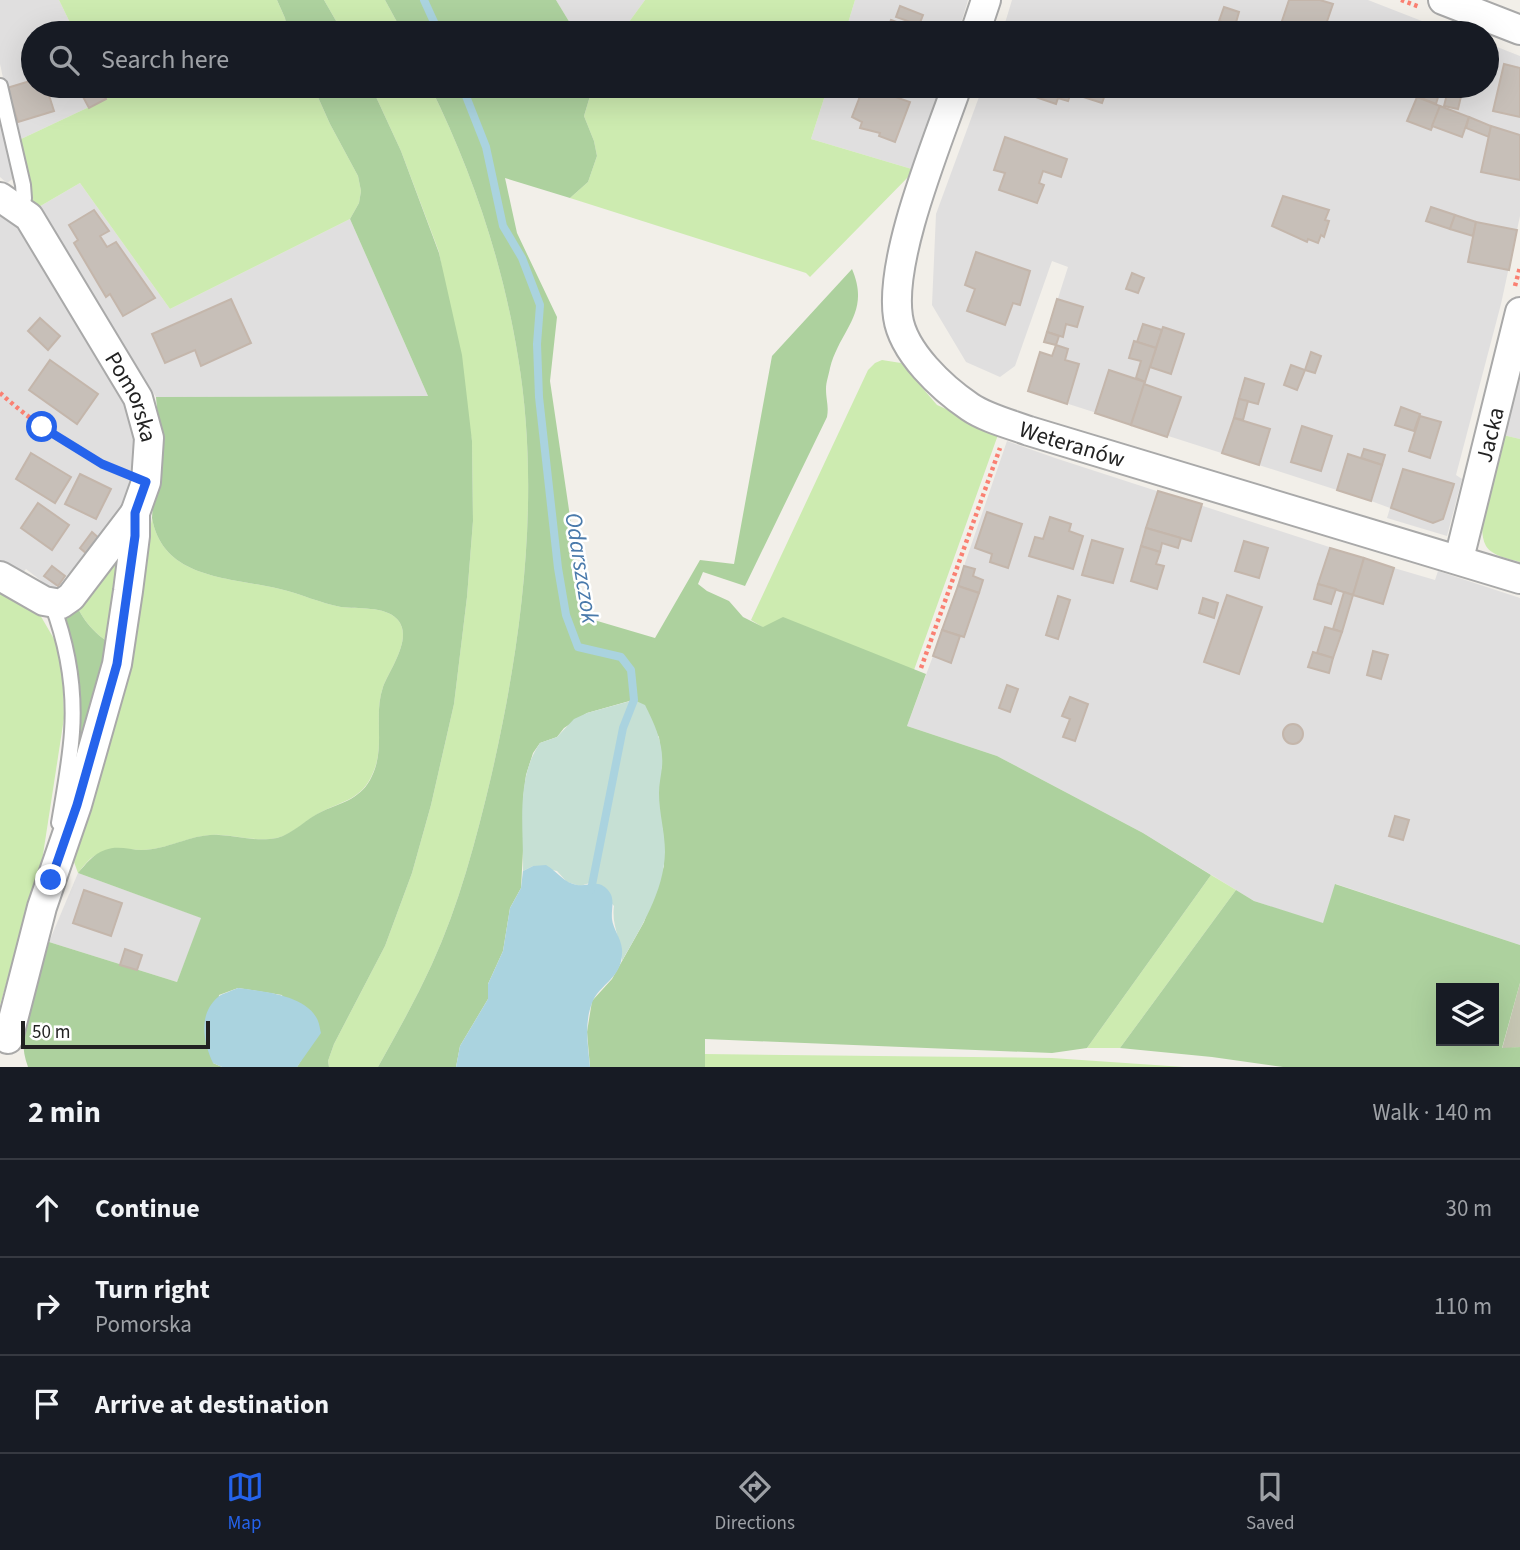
<!DOCTYPE html>
<html lang="en">
<head>
<meta charset="utf-8">
<style>
	:root { --surface:#171b24; --page:#20242c; --text:#f1f3f6; --muted:#9ea1a6; --line:#363941; --accent:#2563eb }
	body { margin:0; font-family:"Source Sans 3",sans-serif; background:var(--page); color:var(--text) }
	.controls { position:absolute; right:21px; bottom:21px; display:grid; overflow:hidden; border-radius:0px; box-shadow:0 7px 28px #0002 }
	.controls button { width:63px; height:63px; display:grid; place-items:center; padding:0; border:0; border-bottom:2px solid var(--line); background:var(--surface); color:var(--text); font:35px sans-serif }
	.scale { position:absolute; left:21px; bottom:18px; width:189px; box-sizing:border-box; padding-left:7px; border:4px solid #222; border-top:0; font-size:19px; line-height:24px; white-space:nowrap; color:#222; -webkit-text-stroke:5px #fff; paint-order:stroke }
	.stop { position:absolute; width:21px; height:21px; margin:-16px; border:5px solid #2563eb; border-radius:50%; background:#fff }
	.stop.end { background:#2563eb; border-color:#fff; box-shadow:0 2px 7px #0008 }
	.list { margin:0; padding:0; list-style:none }
	h2 { display:flex; justify-content:space-between; align-items:center; height:91px; margin:0; padding:0 28px; font-size:30px }
	h2 small { font-size:23px; font-weight:400; color:var(--muted) }
	.list li { display:grid; grid-template-columns:46px 1fr auto; gap:21px; align-items:center; box-sizing:border-box; height:98px; padding:0 28px; border-top:2px solid var(--line) }
	.list b { display:block; font-size:26px; white-space:nowrap }
	.list p { margin:0; font-size:23px; white-space:nowrap; color:var(--muted) }
	.list em { font-size:23px; font-style:normal; color:var(--muted) }
	.icon { flex:none; width:38px; height:38px; fill:none; stroke:currentColor; stroke-width:2; stroke-linecap:round; stroke-linejoin:round }
	.map { position:relative; flex:none; width:1520px; height:1067px; overflow:hidden }
	.search { position:absolute; background:var(--surface); box-shadow:0 7px 28px #0002; left:21px; right:21px; top:21px; height:77px; display:flex; align-items:center; gap:18px; box-sizing:border-box; padding:0 24px; border-radius:38px; color:var(--muted); font-size:26px }
	.sheet { height:385px; background:var(--surface) }
	nav { display:flex; justify-content:space-around; align-items:center; box-sizing:border-box; height:98px; border-top:2px solid var(--line); background:var(--surface); font-size:19px; color:var(--muted) }
	nav a { display:grid; justify-items:center; gap:4px }
	nav .on { color:var(--accent) }
	.map>svg:first-child { display:block }
	.residential { fill:#e0dfdf }
	.construction { fill:#c7c7b4 }
	.grass { fill:#cdebb0 }
	.forest { fill:#add19e; fill-rule:evenodd }
	.wetland { fill:#c6e0d4 }
	.water { fill:#aad3df }
	.lines { fill:none; stroke-linecap:round; stroke-linejoin:round }
	.stream { stroke:#aad3df; stroke-width:8 }
	.building { fill:#c7bfb8; stroke:#c4b6ab; stroke-width:2 }
	.lane-casing { stroke:#a9a9a9; stroke-width:18 }
	.street-casing { stroke:#a9a9a9; stroke-width:32 }
	.path { stroke:#fa8072; stroke-width:4.5; stroke-dasharray:3.5 3.5; stroke-linecap:butt }
	.lane { stroke:#fff; stroke-width:14 }
	.street { stroke:#fff; stroke-width:28 }
	.route { stroke:#2563eb; stroke-width:9 }
	.labels { text-anchor:middle; stroke-width:5; stroke-linejoin:round; paint-order:stroke }
	.street-label { font-size:23px; fill:#222; stroke:#fff }
	.water-label { font-size:24px; font-style:italic; fill:#4a7aab; stroke:#fff }
</style>
</head>
<body>
<div class="map">
<svg width="1520" height="1067" viewBox="0 0 1520 1067">
	<rect width="100%" height="100%" fill="#f2efe9"/>
	<!-- residential -->
	<g class="residential">
		<path d="M 0,0 L 59,0 L 75,33 L 33,33 L 33,86 L 100,86 L 106,99 L 19,140 L 18,123 L 13,124 L 0,64 Z"/>
		<path d="M 556,0 L 645,0 L 621,33 L 576,33 Z"/>
		<path d="M 855,0 L 968,0 L 958,33 L 845,33 Z"/>
		<path d="M 1012,0 L 1368,0 L 1427,23 L 1461,33 L 1002,33 Z"/>
		<path d="M 1487,43 L 1520,56 L 1520,216 L 1501,304 L 1456,475 L 1462,479 L 1447,536 L 1387,518 L 1390,508 L 1371,501 L 1028,391 L 1040,352 L 1052,356 L 1056,346 L 1044,342 L 1068,267 L 1052,261 L 1015,366 L 1000,377 L 966,362 L 932,305 L 936,214 L 983,86 L 1487,86 Z"/>
		<path d="M 828,86 L 942,86 L 915,170 L 811,139 Z"/>
		<path d="M 0,115 L 14,178 L 7,183 L 0,177 Z"/>
		<path d="M 80,183 L 170,309 L 350,219 L 428,396 L 156,397 L 37,208 Z"/>
		<path d="M 0,212 L 11,222 L 21,222 L 124,391 L 137,433 L 132,486 L 115,519 L 87,554 L 53,590 L 26,569 L 18,578 L 0,568 Z"/>
		<path d="M 1520,371 L 1520,439 L 1503,435 Z"/>
		<path d="M 1007,441 L 1058,459 L 1394,568 L 1435,580 L 1438,571 L 1520,598 L 1520,945 L 1336,884 L 1323,924 L 1254,901 L 1143,833 L 997,756 L 907,726 L 933,656 Z"/>
		<path d="M 78,873 L 202,918 L 177,982 L 49,942 Z"/>
	</g>
	<!-- construction -->
	<path class="construction" d="M 1520,983 L 1520,1047 L 1502,1049 Z"/>
	<!-- grass -->
	<g class="grass">
		<path d="M 59,0 L 277,0 L 285,18 L 288,33 L 75,33 Z"/>
		<path d="M 324,0 L 385,0 L 403,33 L 343,33 Z"/>
		<path d="M 645,0 L 855,0 L 845,33 L 621,33 Z"/>
		<path d="M 100,86 L 313,86 L 330,124 L 358,176 L 361,191 L 359,203 L 350,219 L 170,309 L 80,183 L 37,208 L 31,199 L 19,140 L 106,99 Z"/>
		<path d="M 371,86 L 430,86 C 472,171 503,263 518,357 C 541,495 522,642 491,777 C 476,840 459,905 432,964 C 416,999 397,1033 378,1067 L 329,1067 L 328,1061 L 334,1044 L 385,946 L 412,873 L 431,805 L 454,704 L 467,597 L 473,521 L 472,441 L 439,252 L 401,151 Z"/>
		<path d="M 593,86 L 828,86 L 811,139 L 915,170 L 810,277 L 806,273 L 570,198 L 588,182 L 597,156 L 594,141 L 584,116 Z"/>
		<path d="M 882,360 L 901,363 L 937,405 L 999,432 L 914,670 L 764,628 L 751,620 L 868,370 L 875,363 Z"/>
		<path d="M 1503,435 L 1520,439 L 1520,562 C 1510,559 1492,556 1486,546 C 1473,523 1496,461 1503,435 Z"/>
		<path d="M 152,518 C 163,580 231,577 280,589 C 301,594 320,603 341,607 C 357,609 385,606 397,619 C 414,637 390,669 383,687 C 373,716 386,747 372,775 C 362,798 344,801 323,811 C 308,818 294,834 277,838 C 258,842 239,836 220,835 C 193,833 169,850 142,850 C 123,850 114,845 96,855 C 89,858 83,867 78,873 L 74,862 L 84,830 L 133,634 Z"/>
		<path d="M 123,540 L 114,645 C 97,637 81,619 75,601 Z"/>
		<path d="M 0,586 L 36,608 L 57,644 L 63,684 L 64,718 L 42,861 L 0,1005 Z"/>
		<path d="M 1211,875 L 1236,890 L 1120,1048 L 1087,1048 Z"/>
		<path d="M 705,1054 L 1052,1058 L 1184,1067 L 705,1067 Z"/>
	</g>
	<!-- forest -->
	<g class="forest">
		<path d="M 277,0 L 324,0 L 343,33 L 288,33 L 285,18 Z"/>
		<path d="M 385,0 L 556,0 L 576,33 L 403,33 Z"/>
		<path d="M 313,86 L 371,86 L 401,151 L 439,253 L 462,355 L 472,441 L 473,521 L 467,597 L 454,704 L 431,805 L 412,873 L 385,946 L 334,1044 L 328,1061 L 329,1067 L 297,1067 L 302,1059 L 282,995 L 238,988 L 219,995 L 213,1063 L 222,1067 L 28,1067 C 13,1029 37,980 49,942 L 177,982 L 201,918 L 78,873 C 86,864 93,854 105,850 C 118,845 129,850 142,850 C 168,850 193,833 219,835 C 239,836 257,842 277,838 C 293,834 307,818 323,811 C 344,802 362,798 372,776 C 386,747 373,716 383,687 C 390,669 414,637 397,619 C 385,606 357,609 341,607 C 320,603 301,594 280,589 C 231,577 163,580 152,518 L 158,421 L 156,397 L 428,396 L 350,219 L 359,203 L 361,191 L 358,176 L 330,124 Z"/>
		<path d="M 430,86 L 593,86 L 584,116 L 594,141 L 597,156 L 588,182 L 570,198 L 505,178 L 517,233 L 557,317 L 550,381 L 582,598 L 594,620 L 655,638 L 700,560 L 734,564 L 772,356 L 852,269 C 871,313 840,329 830,368 C 829,374 826,382 826,389 C 826,400 829,406 827,417 L 745,586 L 703,572 L 698,584 L 707,591 L 729,601 L 743,617 L 763,627 L 783,617 L 926,674 L 907,726 L 997,756 L 1143,833 L 1211,875 L 1087,1048 L 1052,1053 L 705,1039 L 705,1067 L 590,1067 L 587,1032 L 592,1001 L 612,979 L 644,922 L 664,866 L 663,831 L 659,817 L 659,780 L 662,765 L 659,737 L 633,700 L 587,713 L 564,728 L 557,737 L 540,743 L 533,753 L 526,775 L 523,799 L 524,832 L 521,888 L 510,908 L 503,951 L 488,984 L 488,999 L 460,1046 L 456,1067 L 378,1067 C 397,1033 416,999 432,964 C 459,905 476,840 491,777 C 522,642 541,495 518,357 C 503,263 472,171 430,86 Z"/>
		<path d="M 75,601 C 81,619 97,637 114,645 L 76,758 L 64,619 L 67,611 Z"/>
		<path d="M 1335,884 L 1520,945 L 1520,983 L 1502,1048 L 1520,1047 L 1520,1067 L 1283,1067 L 1212,1057 L 1120,1048 L 1236,890 L 1254,901 L 1323,923 ZM 1441,988 L 1494,988 L 1494,1041 L 1441,1041 Z"/>
	</g>
	<!-- wetland -->
	<path class="wetland" d="M 634,700 L 645,705 C 655,725 664,744 662,767 C 661,776 659,784 659,793 C 659,813 665,832 665,852 C 664,892 641,927 622,961 C 622,941 611,926 614,906 L 593,882 L 580,886 L 567,882 L 557,871 L 533,866 L 523,871 C 524,829 515,779 540,743 L 557,737 L 574,719 L 587,713 Z"/>
	<!-- water -->
	<g class="water">
		<path d="M 546,865 C 557,871 564,883 577,885 C 588,887 597,879 607,889 C 616,898 611,907 612,919 C 613,929 621,938 622,949 C 624,978 600,983 592,1003 C 584,1023 588,1046 590,1067 L 456,1067 L 460,1046 L 488,999 L 488,984 L 503,951 L 510,908 L 521,888 L 523,871 L 533,866 Z"/>
		<path d="M 238,988 C 261,991 303,995 316,1017 C 319,1021 320,1029 321,1033 L 297,1067 L 222,1067 L 213,1063 C 203,1042 198,1014 218,997 C 223,993 232,991 238,988 Z"/>
	</g>
	<g class="lines">
		<!-- stream -->
		<g class="stream">
			<path d="M 424,0 L 439,33"/>
			<path d="M 462,86 L 486,147 L 503,226 L 522,258 L 540,305 L 537,344 L 539,397 L 558,568 L 566,615 L 578,647 L 621,657 L 631,670 L 634,700 L 623,728 L 591,890"/>
		</g>
	</g>
	<!-- building -->
	<g class="building">
		<path d="M 1289,0 L 1320,0 L 1333,4 L 1323,33 L 1278,33 Z"/>
		<path d="M 900,6 L 923,15 L 919,25 L 896,17 Z"/>
		<path d="M 1224,7 L 1239,12 L 1235,26 L 1219,21 Z"/>
		<path d="M 891,20 L 924,32 L 923,33 L 886,33 Z"/>
		<path d="M 1427,23 L 1456,31 L 1455,33 L 1425,33 Z"/>
		<path d="M 1504,64 L 1520,68 L 1520,117 L 1493,111 Z"/>
		<path d="M 33,80 L 33,86 L 46,86 L 54,111 L 18,122 L 7,88 Z"/>
		<path d="M 100,86 L 106,99 L 89,108 L 82,95 Z"/>
		<path d="M 864,86 L 910,102 L 895,142 L 879,136 L 880,133 L 860,128 L 862,122 L 852,117 Z"/>
		<path d="M 1026,86 L 1108,86 L 1102,103 L 1071,93 L 1068,101 L 1058,98 L 1056,104 L 1024,93 Z"/>
		<path d="M 1424,86 L 1441,87 L 1436,104 L 1421,98 Z"/>
		<path d="M 1449,86 L 1463,88 L 1458,109 L 1444,106 Z"/>
		<path d="M 1417,97 L 1440,106 L 1431,130 L 1407,121 Z"/>
		<path d="M 1440,106 L 1469,117 L 1462,137 L 1432,126 Z"/>
		<path d="M 1469,117 L 1491,126 L 1489,137 L 1466,128 Z"/>
		<path d="M 1491,126 L 1520,135 L 1520,180 L 1481,172 Z"/>
		<path d="M 1005,137 L 1067,159 L 1061,177 L 1043,171 L 1039,183 L 1044,185 L 1037,203 L 999,190 L 1005,173 L 994,170 Z"/>
		<path d="M 1283,196 L 1329,210 L 1325,220 L 1329,221 L 1324,237 L 1321,235 L 1318,243 L 1308,239 L 1307,242 L 1272,226 Z"/>
		<path d="M 1431,207 L 1455,215 L 1450,229 L 1426,221 Z"/>
		<path d="M 94,210 L 109,231 L 100,236 L 107,247 L 116,242 L 155,298 L 123,316 L 110,294 L 106,297 L 74,243 L 78,240 L 69,225 Z"/>
		<path d="M 1455,215 L 1476,222 L 1473,236 L 1450,229 Z"/>
		<path d="M 1476,222 L 1517,230 L 1509,270 L 1468,262 Z"/>
		<path d="M 976,252 L 1030,271 L 1020,305 L 1013,303 L 1005,325 L 967,311 L 975,289 L 965,285 Z"/>
		<path d="M 1132,273 L 1144,278 L 1138,293 L 1126,289 Z"/>
		<path d="M 231,299 L 251,343 L 201,366 L 195,350 L 165,363 L 152,334 Z"/>
		<path d="M 1057,299 L 1083,307 L 1077,327 L 1066,324 L 1063,337 L 1047,332 Z"/>
		<path d="M 40,318 L 60,336 L 48,350 L 28,331 Z"/>
		<path d="M 1143,324 L 1162,330 L 1156,348 L 1137,342 Z"/>
		<path d="M 1163,327 L 1184,334 L 1171,374 L 1150,367 Z"/>
		<path d="M 1047,332 L 1059,336 L 1056,345 L 1044,342 Z"/>
		<path d="M 1134,341 L 1156,348 L 1145,382 L 1136,378 L 1141,361 L 1129,358 Z"/>
		<path d="M 1056,345 L 1068,349 L 1065,360 L 1079,364 L 1067,404 L 1028,391 L 1040,352 L 1052,356 Z"/>
		<path d="M 1311,352 L 1321,356 L 1315,373 L 1305,370 Z"/>
		<path d="M 50,360 L 98,394 L 77,424 L 29,390 Z"/>
		<path d="M 1291,365 L 1305,370 L 1297,390 L 1284,385 Z"/>
		<path d="M 1109,370 L 1145,382 L 1131,425 L 1095,413 Z"/>
		<path d="M 1245,378 L 1264,384 L 1258,404 L 1239,399 Z"/>
		<path d="M 1144,384 L 1181,397 L 1167,437 L 1131,425 Z"/>
		<path d="M 1239,399 L 1248,401 L 1243,420 L 1234,418 Z"/>
		<path d="M 1401,407 L 1420,414 L 1414,431 L 1395,425 Z"/>
		<path d="M 1420,416 L 1441,422 L 1430,458 L 1409,451 Z"/>
		<path d="M 1234,418 L 1270,429 L 1259,465 L 1222,453 Z"/>
		<path d="M 1302,426 L 1332,436 L 1321,471 L 1291,462 Z"/>
		<path d="M 1364,449 L 1385,455 L 1382,465 L 1361,458 Z"/>
		<path d="M 31,453 L 71,477 L 55,503 L 16,479 Z"/>
		<path d="M 1348,454 L 1382,465 L 1371,501 L 1337,490 Z"/>
		<path d="M 1403,469 L 1454,484 L 1443,519 L 1433,523 L 1391,508 Z"/>
		<path d="M 80,474 L 111,489 L 96,519 L 65,504 Z"/>
		<path d="M 1158,491 L 1202,504 L 1191,541 L 1146,528 Z"/>
		<path d="M 38,503 L 69,525 L 52,550 L 21,528 Z"/>
		<path d="M 987,512 L 1022,524 L 1008,568 L 990,562 L 992,554 L 975,548 Z"/>
		<path d="M 1050,517 L 1071,524 L 1069,531 L 1083,536 L 1073,569 L 1029,556 L 1035,537 L 1043,539 Z"/>
		<path d="M 1146,528 L 1181,538 L 1178,548 L 1162,543 L 1160,552 L 1141,546 Z"/>
		<path d="M 92,532 L 100,539 L 87,554 L 80,548 Z"/>
		<path d="M 1092,540 L 1123,549 L 1113,583 L 1082,575 Z"/>
		<path d="M 1244,541 L 1268,548 L 1259,578 L 1235,571 Z"/>
		<path d="M 1141,546 L 1160,552 L 1156,564 L 1164,566 L 1157,589 L 1131,581 Z"/>
		<path d="M 1330,548 L 1364,558 L 1353,595 L 1318,584 Z"/>
		<path d="M 1364,558 L 1394,568 L 1383,604 L 1353,595 Z"/>
		<path d="M 52,566 L 65,576 L 58,586 L 44,576 Z"/>
		<path d="M 964,566 L 975,569 L 973,576 L 983,580 L 979,593 L 958,586 Z"/>
		<path d="M 1318,584 L 1336,589 L 1331,604 L 1314,599 Z"/>
		<path d="M 958,586 L 979,593 L 964,637 L 942,630 Z"/>
		<path d="M 1344,592 L 1353,595 L 1342,632 L 1333,629 Z"/>
		<path d="M 1227,595 L 1262,607 L 1239,674 L 1204,662 Z"/>
		<path d="M 1058,596 L 1070,600 L 1058,639 L 1046,635 Z"/>
		<path d="M 1203,598 L 1218,603 L 1214,618 L 1199,613 Z"/>
		<path d="M 1325,627 L 1342,632 L 1333,658 L 1317,653 Z"/>
		<path d="M 942,630 L 960,636 L 951,663 L 933,656 Z"/>
		<path d="M 1373,651 L 1388,655 L 1381,679 L 1367,675 Z"/>
		<path d="M 1313,652 L 1333,658 L 1329,673 L 1308,667 Z"/>
		<path d="M 1007,685 L 1018,689 L 1010,712 L 999,708 Z"/>
		<path d="M 1070,697 L 1088,704 L 1075,741 L 1063,737 L 1070,719 L 1062,716 Z"/>
		<circle cx="1293" cy="734" r="10"/>
		<path d="M 1395,816 L 1409,820 L 1403,840 L 1389,836 Z"/>
		<path d="M 84,890 L 122,903 L 111,936 L 73,923 Z"/>
		<path d="M 125,949 L 142,955 L 137,970 L 120,965 Z"/>
	</g>
	<g class="lines">
		<defs>
			<g id="lane">
				<path d="M 0,86 L 23,185 L 24,198 L 21,211"/>
				<path d="M 52,604 C 67,644 75,689 72,732 C 70,762 64,793 59,823"/>
			</g>
			<g id="street">
				<path d="M 1443,0 L 1520,30"/>
				<path d="M 975,33 L 986,0"/>
				<path id="s1" d="M 957,86 C 937,144 889,258 898,317 C 903,352 942,388 970,407 C 986,418 1010,424 1029,431 L 1520,579"/>
				<path id="s2" d="M 0,197 L 29,217 L 138,398 L 149,438 L 146,482 L 135,513 L 135,536 L 128,591 L 117,664 L 77,805 L 42,907 L 8,1039"/>
				<path id="s3" d="M 1459,559 L 1520,312"/>
				<path d="M 0,576 L 44,601 L 61,604 L 71,597 L 135,513"/>
			</g>
		</defs>
		<!-- lane casing -->
		<use href="#lane" class="lane-casing"/>
		<!-- street casing -->
		<use href="#street" class="street-casing"/>
		<!-- path -->
		<g class="path">
			<path d="M 1401,0 L 1420,7"/>
			<path d="M 1515,286 L 1520,267"/>
			<path d="M 0,393 C 36,425 77,453 122,472"/>
			<path d="M 921,668 L 1000,448"/>
		</g>
		<!-- lane -->
		<use href="#lane" class="lane"/>
		<!-- street -->
		<use href="#street" class="street"/>
	</g>
	<g class="lines">
		<!-- route -->
		<path class="route" d="M 42,427 L 102,464 L 146,482 L 135,513 L 135,536 L 117,664 L 77,805 L 51,880"/>
	</g>
	<g class="labels">
		<!-- street labels -->
		<g class="street-label">
			<text dy="8" stroke="none"><textPath href="#s2" startOffset="243">Pomorska</textPath></text>
			<text dy="8" stroke="none"><textPath href="#s3" startOffset="128">Jacka</textPath></text>
			<text dy="8" stroke="none"><textPath href="#s1" startOffset="467">Weteranów</textPath></text>
		</g>
		<!-- water labels -->
		<g class="water-label">
			<text transform="translate(582 568) rotate(81)" y="8">Odarszczok</text>
		</g>
	</g>
</svg>
<div class="controls">
<button><svg class="icon" aria-label="layers" viewBox="0 0 24 24"><path d="M12 4l9 5-9 5-9-5zM3 14l9 5 9-5"/></svg></button>
</div>
<div class="scale">50 m</div>
<div class="stop" style="left:42px;top:427px"></div>
<div class="stop end" style="left:51px;top:880px"></div>
<div class="search"><svg class="icon" aria-label="search" viewBox="0 0 24 24"><circle cx="10" cy="10" r="6"/><path d="M15 15l6 6"/></svg>Search here</div>
</div>
<section class="sheet">
<h2>2 min<small>Walk · 140 m</small></h2>
<ul class="list">
<li><svg class="icon" aria-label="ahead" viewBox="0 0 24 24"><path d="M12 20V5M6 11l6-6 6 6"/></svg><div><b>Continue</b></div><em>30 m</em></li>
<li><svg class="icon" aria-label="right" viewBox="0 0 24 24"><path d="M7 20v-9h11M14 6l5 5-5 5"/></svg><div><b>Turn right</b><p>Pomorska</p></div><em>110 m</em></li>
<li><svg class="icon" aria-label="arrive" viewBox="0 0 24 24"><path d="M6 21V4h12l-3 4 3 4H6"/></svg><div><b>Arrive at destination</b></div></li>
</ul>
</section>
<nav>
<a class="on"><svg class="icon" aria-label="map" viewBox="0 0 24 24"><path d="M3 6l6-2 6 2 6-2v14l-6 2-6-2-6 2zM9 4v14M15 6v14"/></svg>Map</a>
<a><svg class="icon" aria-label="directions" viewBox="0 0 24 24"><path d="M12 3l9 9-9 9-9-9zM9 14v-3h6M13 9l2 2-2 2"/></svg>Directions</a>
<a><svg class="icon" aria-label="saved" viewBox="0 0 24 24"><path d="M7 4h10v16l-5-4-5 4z"/></svg>Saved</a>
</nav>
</body>
</html>
